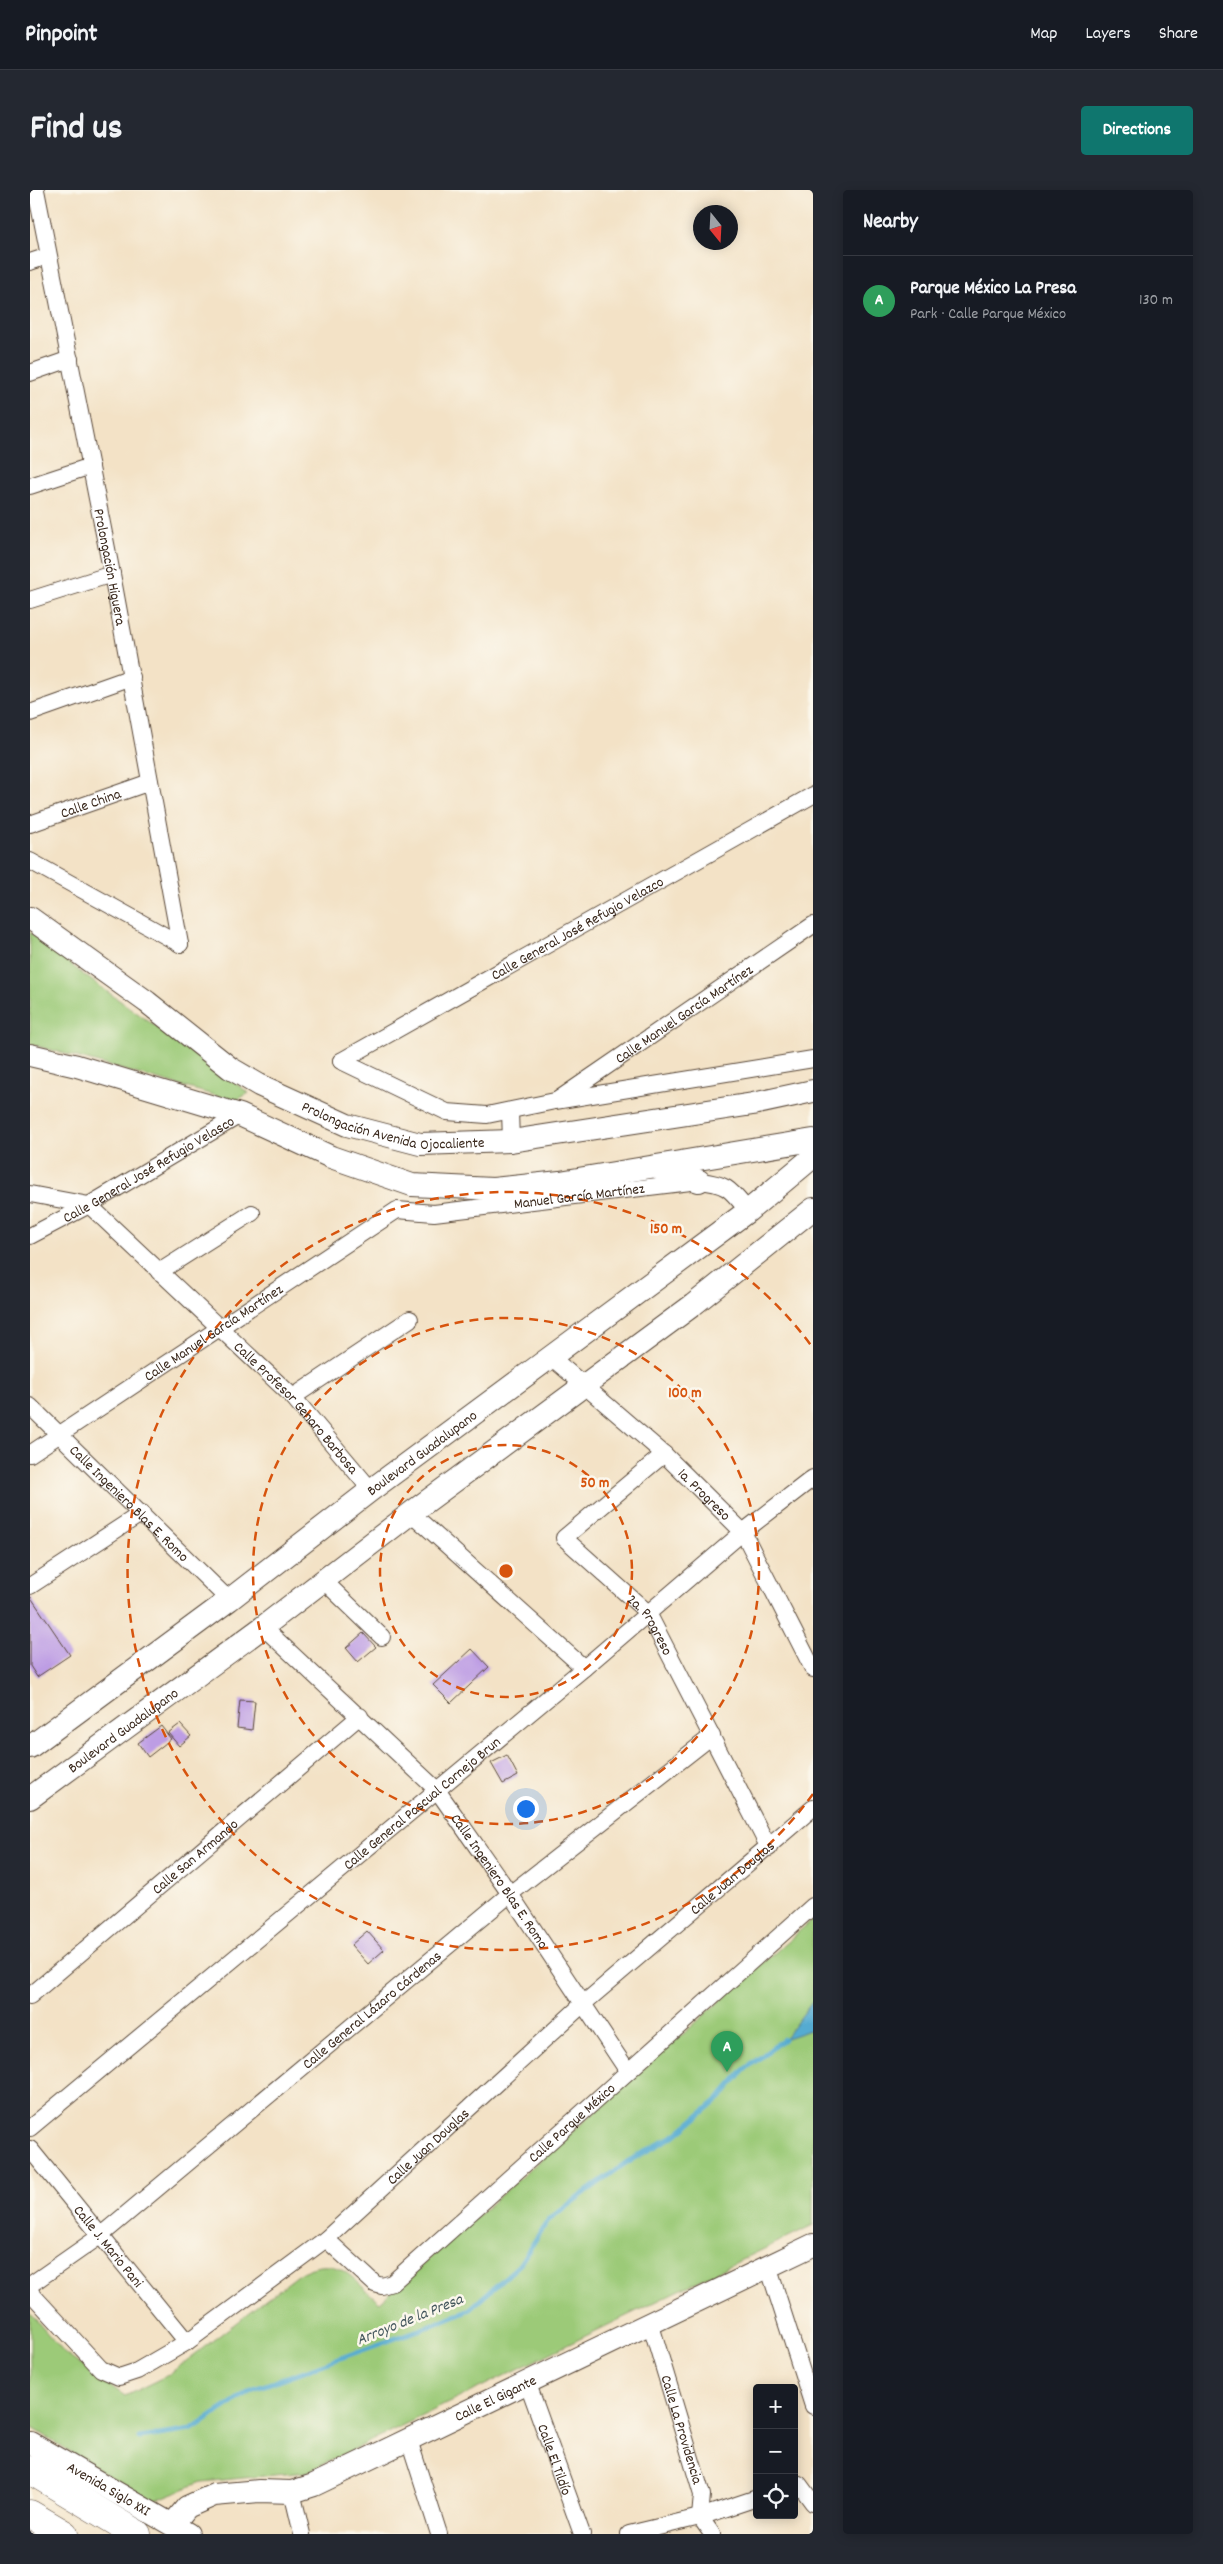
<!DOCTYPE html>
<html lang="en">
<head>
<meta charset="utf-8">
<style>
	:root { --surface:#171b24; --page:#242831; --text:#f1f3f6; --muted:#9ea1a6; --line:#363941; --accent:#0f766e }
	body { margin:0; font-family:Dekko,sans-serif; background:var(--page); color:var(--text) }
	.controls { position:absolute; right:15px; bottom:15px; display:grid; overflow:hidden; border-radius:5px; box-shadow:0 2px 12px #0003 }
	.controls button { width:45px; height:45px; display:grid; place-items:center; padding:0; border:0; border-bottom:1px solid var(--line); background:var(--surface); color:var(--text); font:25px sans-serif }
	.compass { position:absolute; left:663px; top:15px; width:45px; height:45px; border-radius:50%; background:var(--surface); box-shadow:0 2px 12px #0003; rotate:162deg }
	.you { position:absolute; left:495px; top:1618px; width:18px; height:18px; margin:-12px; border:4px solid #fff; border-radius:50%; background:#1a73e8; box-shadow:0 0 0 8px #1a73e833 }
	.badge { display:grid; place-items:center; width:32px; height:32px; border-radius:50%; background:var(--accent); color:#fff; font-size:16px; font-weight:700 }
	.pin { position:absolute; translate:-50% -41px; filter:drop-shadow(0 1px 2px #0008) }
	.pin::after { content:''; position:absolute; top:26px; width:18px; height:15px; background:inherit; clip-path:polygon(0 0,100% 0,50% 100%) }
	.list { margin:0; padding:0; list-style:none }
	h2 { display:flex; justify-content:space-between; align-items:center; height:65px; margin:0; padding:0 20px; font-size:21px }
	h2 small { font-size:16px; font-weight:400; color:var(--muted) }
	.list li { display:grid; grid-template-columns:32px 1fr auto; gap:15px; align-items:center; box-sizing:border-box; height:90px; padding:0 20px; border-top:1px solid var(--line) }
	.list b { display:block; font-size:19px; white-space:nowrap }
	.list p { margin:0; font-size:16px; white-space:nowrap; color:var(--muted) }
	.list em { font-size:16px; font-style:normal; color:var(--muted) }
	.icon { flex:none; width:28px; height:28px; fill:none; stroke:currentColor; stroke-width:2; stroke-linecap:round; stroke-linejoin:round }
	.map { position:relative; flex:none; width:783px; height:2344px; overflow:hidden; border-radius:5px }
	header { display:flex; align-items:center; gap:30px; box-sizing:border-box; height:70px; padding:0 25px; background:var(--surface); border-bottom:1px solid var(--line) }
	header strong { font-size:24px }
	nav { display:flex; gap:28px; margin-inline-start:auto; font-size:18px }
	.intro { display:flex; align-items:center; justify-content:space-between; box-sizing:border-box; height:120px; padding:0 30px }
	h1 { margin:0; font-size:35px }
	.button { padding:12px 22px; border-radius:5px; background:var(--accent); color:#fff; font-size:18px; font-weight:700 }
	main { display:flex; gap:30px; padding:0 30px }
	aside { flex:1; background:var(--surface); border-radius:5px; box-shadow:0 2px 12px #0003 }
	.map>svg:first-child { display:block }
	.green { fill:#9cca78; stroke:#6c7a4b }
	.water { fill:#55abd1; stroke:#486a78 }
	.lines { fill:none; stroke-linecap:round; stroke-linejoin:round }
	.stream { stroke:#55abd1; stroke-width:5 }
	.building { fill:#bd9de4 }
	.street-casing { stroke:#574637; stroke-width:18 }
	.secondary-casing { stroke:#574637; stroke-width:24 }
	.highway-casing { stroke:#574637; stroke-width:29 }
	.street { stroke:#fff; stroke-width:16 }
	.secondary { stroke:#fff; stroke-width:22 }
	.highway { stroke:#fff; stroke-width:28 }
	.ring { fill:none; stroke:#d7540e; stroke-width:2.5; stroke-dasharray:9 6 }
	.labels { text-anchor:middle; stroke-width:5; stroke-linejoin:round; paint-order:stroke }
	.street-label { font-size:15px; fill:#3b2a1e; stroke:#fbf7ec }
	.water-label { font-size:16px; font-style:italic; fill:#44575d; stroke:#fbf7ec }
	.centre { fill:#d7540e; stroke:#fbf7ec; stroke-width:2.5 }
	.ring-label { font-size:15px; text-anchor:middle; font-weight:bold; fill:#d7540e; stroke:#fbf7ec; stroke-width:5; stroke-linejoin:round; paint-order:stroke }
</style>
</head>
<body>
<header>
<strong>Pinpoint</strong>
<nav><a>Map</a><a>Layers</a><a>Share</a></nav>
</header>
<div class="intro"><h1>Find us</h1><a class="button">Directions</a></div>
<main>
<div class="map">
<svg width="783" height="2344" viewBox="0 0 783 2344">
	<rect width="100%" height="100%" fill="#fbf7ec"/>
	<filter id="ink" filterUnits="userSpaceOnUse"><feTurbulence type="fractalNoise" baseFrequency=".02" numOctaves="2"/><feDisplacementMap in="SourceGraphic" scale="10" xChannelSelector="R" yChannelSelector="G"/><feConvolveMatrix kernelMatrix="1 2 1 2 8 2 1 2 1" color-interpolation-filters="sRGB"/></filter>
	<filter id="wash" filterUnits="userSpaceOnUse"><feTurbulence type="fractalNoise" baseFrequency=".0096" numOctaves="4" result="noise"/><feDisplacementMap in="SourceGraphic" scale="20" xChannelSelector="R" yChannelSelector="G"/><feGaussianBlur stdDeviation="1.12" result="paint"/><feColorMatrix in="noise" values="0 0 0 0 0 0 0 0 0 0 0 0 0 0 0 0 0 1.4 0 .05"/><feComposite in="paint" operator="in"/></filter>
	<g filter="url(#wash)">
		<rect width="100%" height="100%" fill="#f3e2c6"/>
		<!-- green -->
		<g class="green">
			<path d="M 0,742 L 54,785 L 219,903 L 205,911 L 0,854 Z"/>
			<path d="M 783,1729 L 783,2035 L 277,2282 L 171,2292 L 121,2312 L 0,2237 L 0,2123 L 35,2164 L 95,2206 L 138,2185 L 272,2082 C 311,2063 322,2091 350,2112 Z"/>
		</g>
		<!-- water -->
		<path class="water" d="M 783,1811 L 783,1839 L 754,1849 Z"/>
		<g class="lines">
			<!-- stream -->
			<path class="stream" d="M 110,2248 L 161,2240 L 221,2200 L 400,2136 L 440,2119 L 489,2075 L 519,2029 L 597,1972 L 647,1944 L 690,1908 L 714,1880 L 754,1849"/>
		</g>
		<g id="blocks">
			<!-- building -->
			<g class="building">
				<path d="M 0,1406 L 40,1465 L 7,1487 L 0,1476 Z"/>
				<path d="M 333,1443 L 346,1457 L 328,1472 L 316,1458 Z"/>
				<path d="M 442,1459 L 459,1477 L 421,1513 L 403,1495 Z"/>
				<path d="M 210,1510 L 225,1511 L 222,1540 L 207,1538 Z"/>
				<path d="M 150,1534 L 161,1546 L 149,1556 L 138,1543 Z"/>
				<path d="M 131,1536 L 141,1549 L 118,1567 L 108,1553 Z"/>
				<path d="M 477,1565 L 488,1586 L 473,1594 L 461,1573 Z"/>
				<path d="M 337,1741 L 354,1760 L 338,1774 L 321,1755 Z"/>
			</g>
		</g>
	</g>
	<g filter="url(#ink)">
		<use href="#blocks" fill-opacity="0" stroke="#574637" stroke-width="1"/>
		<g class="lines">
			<defs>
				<g id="street">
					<path id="s1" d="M 6,0 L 82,384 L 150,754"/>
					<path d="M 0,72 L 18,66"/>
					<path d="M 0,183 L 40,169"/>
					<path d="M 0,296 L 61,276"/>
					<path d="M 0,410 L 82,384"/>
					<path d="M 0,523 L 102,487"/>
					<path id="s2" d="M 0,634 L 120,592"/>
					<path d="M 0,671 L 150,754"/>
					<path id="s3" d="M 311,871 L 783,605"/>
					<path d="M 311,871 L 417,922 L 457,925 L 525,911 L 783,869"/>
					<path id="s4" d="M 529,909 L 783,735"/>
					<path d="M 480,921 L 481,951"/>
					<path id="s5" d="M 0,1004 L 59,1015 L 263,1207 L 341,1300"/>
					<path id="s6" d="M 0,1046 L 59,1015 L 210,925"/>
					<path d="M 129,1082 L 222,1023"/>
					<path id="s7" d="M 521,1167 L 634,1264 L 713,1342 L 783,1479"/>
					<path d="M 263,1207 L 380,1129"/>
					<path id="s8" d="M 0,1216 L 199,1410"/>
					<path id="s9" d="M 0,1264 L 367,1020 L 404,1023 L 669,991 C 698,994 700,999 718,1021"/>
					<path id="s10" d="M 634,1264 L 534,1348 L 618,1423 L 739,1658"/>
					<path d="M 381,1323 L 554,1478"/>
					<path d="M 294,1391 L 352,1447"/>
					<path d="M 0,1396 L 112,1323"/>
					<path id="s11" d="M 233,1437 L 407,1600 L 480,1704 L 597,1880"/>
					<path id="s12" d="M 0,1806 L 330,1526"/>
					<path id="s13" d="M 0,1938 L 554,1478 L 713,1342 L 783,1288"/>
					<path id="s14" d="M 0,1959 L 157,2152"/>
					<path id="s15" d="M 296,2049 L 345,2094 L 352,2096 L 362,2093 L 783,1716"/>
					<path d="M 738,2076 L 783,2216"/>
					<path id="s16" d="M 0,2095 L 70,2046 L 480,1704 L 682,1546"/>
					<path id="s17" d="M 0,2102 L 71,2179 L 89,2187 L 107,2181 L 157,2152 L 296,2049 L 553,1814 L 783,1618"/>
					<path id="s18" d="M 620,2132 L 672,2305 L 670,2327 L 682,2344"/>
					<path id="s19" d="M 498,2194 L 552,2344"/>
					<path d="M 379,2250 L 409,2344"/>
					<path d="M 769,2294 L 783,2313"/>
					<path d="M 262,2302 L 272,2344"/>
					<path d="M 599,2344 L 670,2327 L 727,2308"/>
				</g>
				<g id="secondary">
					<path id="s20" d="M 0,728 L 117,812 L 200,878 L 229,895 L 317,935 L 390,954 L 481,951 L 723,914 L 783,901"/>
					<path d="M 0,865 L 47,876 L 210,925 L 301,967 L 382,995 L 463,999 L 530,992 L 783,950"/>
					<path d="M 629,978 L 669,991"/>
					<path id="s21" d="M 0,1557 L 199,1410 L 341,1300 L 718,1021 L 783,967"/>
					<path id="s22" d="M 0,1608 L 233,1437 L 381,1323 L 663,1115 L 783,1019"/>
					<path id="s23" d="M 0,2253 L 158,2344"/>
					<path id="s24" d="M 143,2334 L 157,2317 L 184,2305 L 229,2301 L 262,2302 L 284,2295 L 783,2055"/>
				</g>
				<g id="highway">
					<path d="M 0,2280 L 107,2344"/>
					<path d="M 0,2324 L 34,2344"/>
				</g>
			</defs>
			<!-- street casing -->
			<use href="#street" class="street-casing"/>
			<!-- secondary casing -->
			<use href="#secondary" class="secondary-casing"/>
			<!-- highway casing -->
			<use href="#highway" class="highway-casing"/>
			<!-- street -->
			<use href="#street" class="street"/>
			<!-- secondary -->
			<use href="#secondary" class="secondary"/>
			<!-- highway -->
			<use href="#highway" class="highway"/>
		</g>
	</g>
	<!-- distance rings -->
	<g class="ring">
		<circle cx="476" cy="1381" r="126"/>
		<circle cx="476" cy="1381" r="253"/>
		<path d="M783 1604A379 379 0 1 1 783 1158"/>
	</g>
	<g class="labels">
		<!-- street labels -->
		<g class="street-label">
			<text dy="5" stroke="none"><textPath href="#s1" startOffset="384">Prolongación Higuera</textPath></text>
			<text dy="5" stroke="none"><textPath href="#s2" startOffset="64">Calle China</textPath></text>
			<text dy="5" stroke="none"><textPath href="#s3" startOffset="271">Calle General José Refugio Velazco</textPath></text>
			<text dy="5" stroke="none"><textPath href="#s4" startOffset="151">Calle Manuel García Martínez</textPath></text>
			<text dy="5" stroke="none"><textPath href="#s20" startOffset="426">Prolongación Avenida Ojocaliente</textPath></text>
			<text dy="5" stroke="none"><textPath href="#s6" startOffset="136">Calle General José Refugio Velasco</textPath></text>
			<text dy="5" stroke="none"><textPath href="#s9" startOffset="624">Manuel García Martínez</textPath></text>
			<text dy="5" stroke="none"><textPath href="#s9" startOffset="220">Calle Manuel García Martínez</textPath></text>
			<text dy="5" stroke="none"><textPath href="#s5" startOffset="350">Calle Profesor Genaro Barbosa</textPath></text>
			<text dy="5" stroke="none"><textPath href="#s21" startOffset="490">Boulevard Guadalupano</textPath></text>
			<text dy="5" stroke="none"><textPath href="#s7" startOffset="206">1a. Progreso</textPath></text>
			<text dy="5" stroke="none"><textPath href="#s8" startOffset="139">Calle Ingeniero Blas E. Romo</textPath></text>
			<text dy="5" stroke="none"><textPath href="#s10" startOffset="254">2a. Progreso</textPath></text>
			<text dy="5" stroke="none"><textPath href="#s22" startOffset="115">Boulevard Guadalupano</textPath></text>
			<text dy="5" stroke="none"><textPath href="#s13" startOffset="509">Calle General Pascual Cornejo Brun</textPath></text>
			<text dy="5" stroke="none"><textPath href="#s12" startOffset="216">Calle San Armando</textPath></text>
			<text dy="5" stroke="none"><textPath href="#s17" startOffset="918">Calle Juan Douglas</textPath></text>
			<text dy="5" stroke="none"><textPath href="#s11" startOffset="349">Calle Ingeniero Blas E. Romo</textPath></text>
			<text dy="5" stroke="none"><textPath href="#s16" startOffset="439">Calle General Lázaro Cárdenas</textPath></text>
			<text dy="5" stroke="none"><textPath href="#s15" startOffset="325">Calle Parque México</textPath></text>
			<text dy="5" stroke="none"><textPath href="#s17" startOffset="512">Calle Juan Douglas</textPath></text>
			<text dy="5" stroke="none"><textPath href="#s14" startOffset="125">Calle J. Mario Pani</textPath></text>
			<text dy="5" stroke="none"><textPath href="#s24" startOffset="354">Calle El Gigante</textPath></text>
			<text dy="5" stroke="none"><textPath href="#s18" startOffset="112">Calle La Providencia</textPath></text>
			<text dy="5" stroke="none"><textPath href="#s19" startOffset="80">Calle El Tildío</textPath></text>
			<text dy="5" stroke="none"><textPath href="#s23" startOffset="91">Avenida Siglo XXI</textPath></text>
		</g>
		<!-- water labels -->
		<g class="water-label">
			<text transform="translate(379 2128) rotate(-22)" y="6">Arroyo de la Presa</text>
		</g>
	</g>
	<circle cx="476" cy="1381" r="8" class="centre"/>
	<g class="ring-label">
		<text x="636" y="1043">150 m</text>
		<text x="655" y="1207">100 m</text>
		<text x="565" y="1297">50 m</text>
	</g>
</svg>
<div class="controls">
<button>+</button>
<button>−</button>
<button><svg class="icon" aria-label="locate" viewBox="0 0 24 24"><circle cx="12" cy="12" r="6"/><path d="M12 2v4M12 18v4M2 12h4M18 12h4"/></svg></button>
</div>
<svg class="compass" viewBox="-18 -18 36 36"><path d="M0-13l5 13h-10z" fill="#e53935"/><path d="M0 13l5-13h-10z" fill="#9ea1a6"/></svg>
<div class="you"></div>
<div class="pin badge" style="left:697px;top:1882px;background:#2e9e5b">A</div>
</div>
<aside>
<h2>Nearby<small></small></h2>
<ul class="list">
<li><span class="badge" style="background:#2e9e5b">A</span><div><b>Parque México La Presa</b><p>Park · Calle Parque México</p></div><em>130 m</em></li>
</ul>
</aside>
</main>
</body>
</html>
